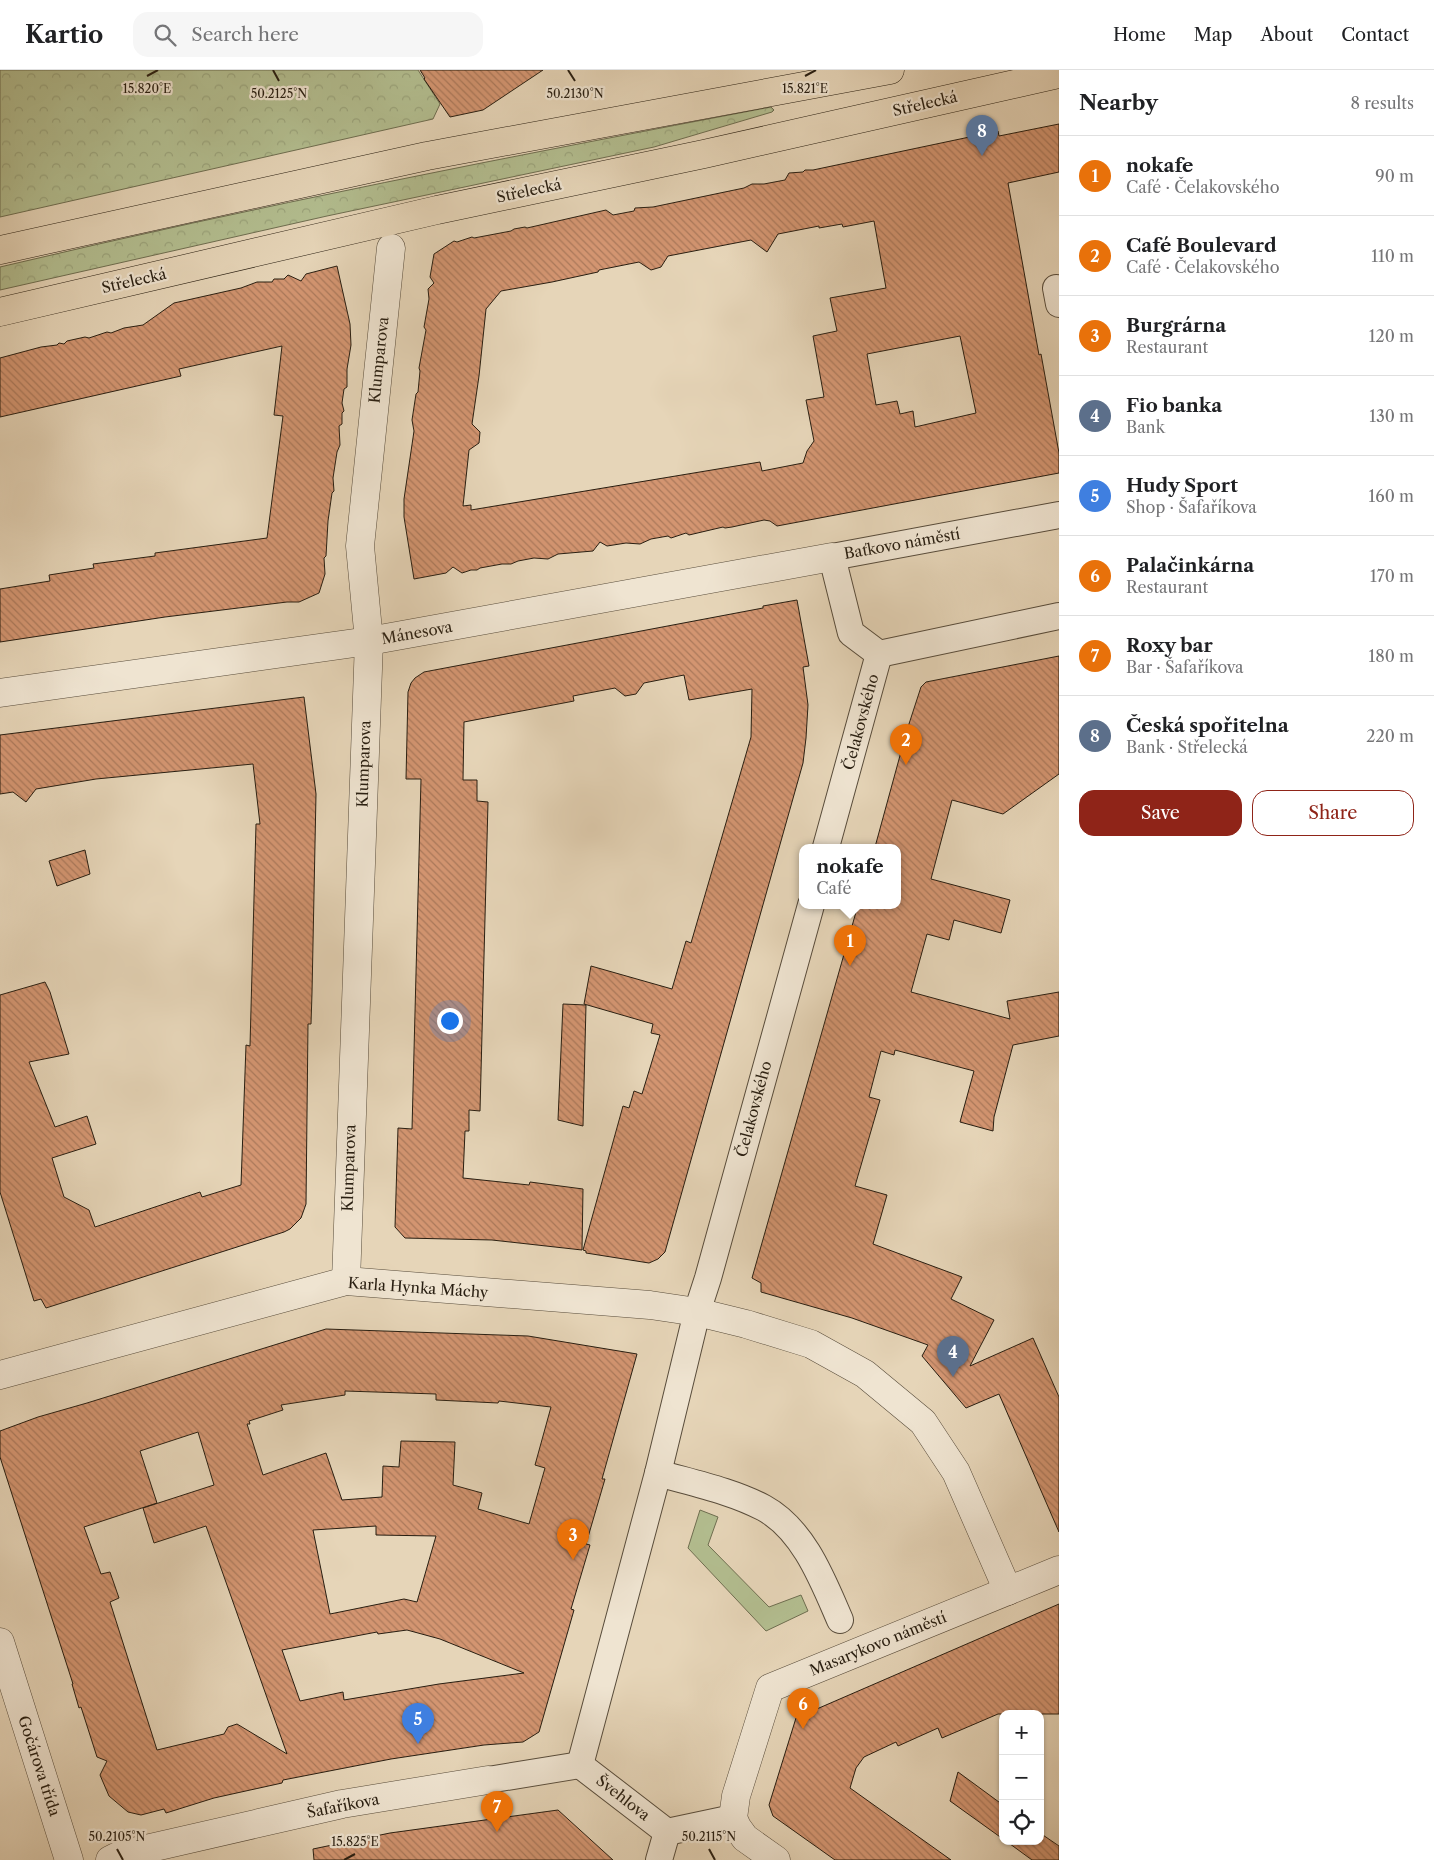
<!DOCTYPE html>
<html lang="en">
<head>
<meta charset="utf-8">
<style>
	:root { --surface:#fff; --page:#f6f6f6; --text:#202124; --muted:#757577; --line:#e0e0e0; --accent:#8f2418 }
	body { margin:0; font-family:"Libre Caslon Text",serif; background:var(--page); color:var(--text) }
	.controls { position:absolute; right:15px; bottom:15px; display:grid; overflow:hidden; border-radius:10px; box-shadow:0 1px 4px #0004 }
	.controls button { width:45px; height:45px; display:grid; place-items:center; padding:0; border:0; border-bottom:1px solid var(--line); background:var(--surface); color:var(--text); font:25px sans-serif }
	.you { position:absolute; left:449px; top:950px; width:18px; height:18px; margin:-12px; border:4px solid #fff; border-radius:50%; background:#1a73e8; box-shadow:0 0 0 8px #1a73e833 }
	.badge { display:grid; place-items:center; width:32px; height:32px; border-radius:50%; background:var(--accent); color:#fff; font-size:16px; font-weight:700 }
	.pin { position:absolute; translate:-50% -41px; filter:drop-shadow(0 1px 2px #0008) }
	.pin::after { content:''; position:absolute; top:26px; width:18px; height:15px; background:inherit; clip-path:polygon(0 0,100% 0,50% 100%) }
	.popup { position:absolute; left:799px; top:774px; width:102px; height:65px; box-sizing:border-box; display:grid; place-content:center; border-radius:10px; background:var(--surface); filter:drop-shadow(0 1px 4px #0005); font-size:16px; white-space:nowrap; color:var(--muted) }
	.popup b { font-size:19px; color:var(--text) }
	.popup::after { content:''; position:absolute; left:50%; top:100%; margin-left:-10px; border:10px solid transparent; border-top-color:var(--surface) }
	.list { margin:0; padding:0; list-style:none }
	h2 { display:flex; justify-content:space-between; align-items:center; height:65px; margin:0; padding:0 20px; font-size:21px }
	h2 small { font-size:16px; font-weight:400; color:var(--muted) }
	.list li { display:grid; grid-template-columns:32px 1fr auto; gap:15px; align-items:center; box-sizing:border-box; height:80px; padding:0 20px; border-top:1px solid var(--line) }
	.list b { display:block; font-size:19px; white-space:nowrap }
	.list p { margin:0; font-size:16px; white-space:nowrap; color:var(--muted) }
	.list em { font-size:16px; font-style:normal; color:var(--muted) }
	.actions { display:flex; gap:10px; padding:15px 20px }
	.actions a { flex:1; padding:11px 0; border:1px solid var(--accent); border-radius:15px; text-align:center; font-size:18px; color:var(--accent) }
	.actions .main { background:var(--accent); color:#fff }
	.icon { flex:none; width:28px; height:28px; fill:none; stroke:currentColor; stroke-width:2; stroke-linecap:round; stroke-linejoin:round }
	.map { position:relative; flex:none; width:1059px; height:1790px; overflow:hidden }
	header { display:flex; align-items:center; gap:30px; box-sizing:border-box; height:70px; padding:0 25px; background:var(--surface); border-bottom:1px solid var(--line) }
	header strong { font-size:24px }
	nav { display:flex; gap:28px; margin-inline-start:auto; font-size:18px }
	.search { width:350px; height:45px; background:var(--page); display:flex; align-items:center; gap:12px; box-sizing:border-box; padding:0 18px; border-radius:15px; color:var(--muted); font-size:19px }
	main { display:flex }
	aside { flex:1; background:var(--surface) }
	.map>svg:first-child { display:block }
	.grass { fill:#b3be90; stroke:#6e6e50 }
	.forest { fill:url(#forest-crowns); stroke:#6e6e50 }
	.building { fill:url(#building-back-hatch); stroke:#281e11; fill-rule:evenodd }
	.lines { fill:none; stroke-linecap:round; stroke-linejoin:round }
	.pedestrian-casing { stroke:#584c3b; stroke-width:28 }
	.minor-casing { stroke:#584c3b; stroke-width:29 }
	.tertiary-casing { stroke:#584c3b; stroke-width:29 }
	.primary-casing { stroke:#281e11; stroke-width:29 }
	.pedestrian { stroke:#efe4d1; stroke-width:26 }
	.minor { stroke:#efe4d1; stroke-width:28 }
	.tertiary { stroke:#efe4d1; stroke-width:28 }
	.primary { stroke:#e6d5b8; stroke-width:28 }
	.ticks { fill:none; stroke:#281e11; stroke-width:2 }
	.labels { text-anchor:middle; stroke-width:4.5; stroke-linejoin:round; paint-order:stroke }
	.street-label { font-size:15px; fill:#281e11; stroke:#efe4d1 }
	.ticks-label { font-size:12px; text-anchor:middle; fill:#281e11; stroke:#efe4d1; stroke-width:4.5; stroke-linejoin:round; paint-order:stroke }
</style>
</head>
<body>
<header>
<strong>Kartio</strong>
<div class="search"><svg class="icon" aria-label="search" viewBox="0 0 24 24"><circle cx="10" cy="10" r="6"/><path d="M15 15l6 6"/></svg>Search here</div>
<nav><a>Home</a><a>Map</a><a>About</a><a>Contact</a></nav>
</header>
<main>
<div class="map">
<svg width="1059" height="1790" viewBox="0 0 1059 1790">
	<defs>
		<pattern id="forest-crowns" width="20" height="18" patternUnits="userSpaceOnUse" patternTransform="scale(1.25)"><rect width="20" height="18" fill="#b3be90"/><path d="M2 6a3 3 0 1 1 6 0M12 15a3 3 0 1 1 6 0" fill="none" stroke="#9aa37b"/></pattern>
		<pattern id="building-back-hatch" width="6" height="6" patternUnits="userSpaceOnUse" patternTransform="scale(1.25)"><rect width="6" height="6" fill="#d39571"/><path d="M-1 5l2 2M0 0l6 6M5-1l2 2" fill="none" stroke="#ab795b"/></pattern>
	</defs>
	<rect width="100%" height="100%" fill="#e6d5b8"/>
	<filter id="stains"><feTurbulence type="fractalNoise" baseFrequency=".004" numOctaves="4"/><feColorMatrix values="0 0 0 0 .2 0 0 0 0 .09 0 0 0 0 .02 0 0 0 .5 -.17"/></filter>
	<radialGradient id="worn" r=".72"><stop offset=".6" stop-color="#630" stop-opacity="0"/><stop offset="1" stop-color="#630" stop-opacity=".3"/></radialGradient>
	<!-- grass -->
	<path class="grass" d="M 700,1440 L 718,1447 L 708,1475 L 769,1537 L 801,1525 L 808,1541 L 766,1561 L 688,1478 Z"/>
	<!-- forest -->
	<g class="forest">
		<path d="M 0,0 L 418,0 L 440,34 L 433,49 L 0,147 Z"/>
		<path d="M 771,37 L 774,40 L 772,42 L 654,77 L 327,146 L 0,220 L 0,197 C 256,136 513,86 771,37 Z"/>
	</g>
	<!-- building -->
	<g class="building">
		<path d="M 420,0 L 543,0 L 483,40 L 450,47 L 424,9 L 425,8 Z"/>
		<path d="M 1059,54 L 1059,102 L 1008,113 L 1039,285 L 1041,284 L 1059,383 L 1059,403 L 777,456 L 770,451 L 764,450 L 732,457 L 725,458 L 723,457 L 689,465 L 686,463 L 671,468 L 668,466 L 651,469 L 640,474 L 626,473 L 607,476 L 600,472 L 593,481 L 558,484 L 548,489 L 534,488 L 518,491 L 511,494 L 502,494 L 480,498 L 477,500 L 471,500 L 462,503 L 453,497 L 446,503 L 414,509 L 404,447 L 404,429 L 414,361 L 412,350 L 416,324 L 418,322 L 420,301 L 419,298 L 426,260 L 424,257 L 429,229 L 428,219 L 434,213 L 430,207 L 434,184 L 454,171 L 457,172 L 472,167 L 474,168 L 511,161 L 514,159 L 525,157 L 527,158 L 606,140 L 613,145 L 634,141 L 635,138 L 653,137 L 744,118 L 752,114 L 764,114 L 785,110 L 789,103 L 803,102 L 805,100 L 813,100 L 998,61 L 999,66 ZM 874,151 L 886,218 L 830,228 L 837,261 L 813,266 L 824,327 L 806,330 L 814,371 L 807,381 L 803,393 L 762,401 L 760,392 L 471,440 L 471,435 L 463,436 L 469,380 L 479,373 L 480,362 L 472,354 L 479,306 L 486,239 L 501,221 L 552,212 L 598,202 L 599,200 L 639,192 L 651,200 L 661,197 L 668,186 L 751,170 L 767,182 L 778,164 L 819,156 L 819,158 L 842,154 L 843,157 ZM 960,266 L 976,343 L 915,357 L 913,341 L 900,344 L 897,331 L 876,335 L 867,284 Z"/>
		<path d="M 337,196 L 350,254 L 351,275 L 347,299 L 347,317 L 344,319 L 342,333 L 344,341 L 342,343 L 342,354 L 339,356 L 340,375 L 337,382 L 333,408 L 334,421 L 332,423 L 328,451 L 326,486 L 324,488 L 325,504 L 319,523 L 299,532 L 287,532 L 165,547 L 0,572 L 0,519 L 50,511 L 49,505 L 94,498 L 93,494 L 155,486 L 155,483 L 267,468 L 283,346 L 274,345 L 282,276 L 179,299 L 181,306 L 0,347 L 0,288 L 41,277 L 57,275 L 59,273 L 64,274 L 67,271 L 85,267 L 89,268 L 107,262 L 111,263 L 124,258 L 143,255 L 174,233 L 241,218 L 257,212 L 272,212 L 274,209 L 284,209 L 288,205 L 301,211 L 306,204 Z"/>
		<path d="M 797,530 L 809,596 L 803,597 L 808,635 L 806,668 L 803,693 L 665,1182 L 658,1189 L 649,1193 L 586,1183 L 586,1181 L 583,1180 L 623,1036 L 629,1038 L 634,1021 L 642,1024 L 660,965 L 651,963 L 653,954 L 584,934 L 591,896 L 672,919 L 686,871 L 691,873 L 751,667 L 752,619 L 689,630 L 684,605 L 644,613 L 636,624 L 625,626 L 615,618 L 573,626 L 574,631 L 464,652 L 463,710 L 477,710 L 477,731 L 488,732 L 480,1041 L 469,1040 L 469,1061 L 465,1061 L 463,1108 L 529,1115 L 530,1112 L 583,1119 L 582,1180 L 492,1170 L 405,1168 L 395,1157 L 398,1058 L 412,1059 L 421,709 L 406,709 L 408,622 L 411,613 L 415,608 L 424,602 L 763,538 L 763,536 Z"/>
		<path d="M 1059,586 L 1059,704 L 1003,744 L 952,730 L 931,809 L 1010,830 L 1001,863 L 954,850 L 949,870 L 927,864 L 911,922 L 1010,949 L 1007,931 L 1059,922 L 1059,966 L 1013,975 L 994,1047 L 993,1061 L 960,1052 L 974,1001 L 895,980 L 894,985 L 881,981 L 869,1027 L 880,1030 L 855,1116 L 887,1125 L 873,1174 L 962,1207 L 951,1229 L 994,1250 L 970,1296 L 1033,1268 L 1059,1327 L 1059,1462 L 999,1324 L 966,1338 L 922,1286 L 928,1275 L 852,1248 L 761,1222 L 761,1213 L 752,1208 L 858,835 L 898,835 L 898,777 L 875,777 L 907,660 L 921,617 L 926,612 Z"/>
		<path d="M 304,627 L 316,724 L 312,923 L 311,954 L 308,954 L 306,1134 L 301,1148 L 290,1159 L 284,1162 L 46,1238 L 41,1229 L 34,1231 L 0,1122 L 0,925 L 45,912 L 50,922 L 69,984 L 29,992 L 55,1057 L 87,1046 L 96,1074 L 52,1088 L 64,1127 L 89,1140 L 95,1157 L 200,1122 L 202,1127 L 241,1115 L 246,975 L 250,976 L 256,754 L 260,754 L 253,694 L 96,709 L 36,719 L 26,732 L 13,722 L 0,724 L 0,665 Z"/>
		<path d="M 85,780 L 90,804 L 57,816 L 49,791 Z"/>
		<path d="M 563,934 L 586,935 L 583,1056 L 558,1050 Z"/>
		<path d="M 326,1259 L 528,1266 L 637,1284 L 602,1409 L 605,1409 L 586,1474 L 590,1475 L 571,1539 L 574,1540 L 539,1662 L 523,1672 L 484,1675 L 391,1689 L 283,1710 L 282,1713 L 214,1728 L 166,1743 L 164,1739 L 141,1745 L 128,1742 L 109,1726 L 100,1705 L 107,1691 L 97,1687 L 81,1637 L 79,1638 L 72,1614 L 73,1614 L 0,1387 L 0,1361 L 38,1347 L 87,1333 ZM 345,1321 L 436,1324 L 436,1330 L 498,1333 L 499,1331 L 551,1337 L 535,1395 L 545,1398 L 529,1454 L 478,1439 L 482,1423 L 453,1415 L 455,1372 L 401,1371 L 399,1397 L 383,1396 L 382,1427 L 342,1430 L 326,1383 L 263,1405 L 247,1354 L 250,1354 L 249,1351 L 283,1340 L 281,1335 L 345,1325 ZM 198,1362 L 214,1415 L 143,1438 L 154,1473 L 206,1456 L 287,1684 L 237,1654 L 228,1657 L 224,1664 L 157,1680 L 110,1532 L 119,1528 L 110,1502 L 101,1504 L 84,1457 L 157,1433 L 140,1381 ZM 376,1456 L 376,1465 L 436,1466 L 417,1532 L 404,1529 L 330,1544 L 313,1460 ZM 407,1560 L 440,1569 L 524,1603 L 439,1614 L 344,1630 L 343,1622 L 300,1631 L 282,1580 L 377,1562 L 378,1564 Z"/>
		<path d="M 1059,1534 L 1059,1644 L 998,1644 L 942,1668 L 938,1658 L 898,1676 L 896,1672 L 864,1687 L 856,1698 L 850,1718 L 951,1790 L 835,1790 L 773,1746 L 769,1735 L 796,1648 Z"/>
		<path d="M 958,1702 L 1003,1735 L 1003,1769 L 950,1731 Z"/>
		<path d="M 558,1740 L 613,1790 L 314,1790 L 313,1779 L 390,1763 Z"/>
		<path d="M 1040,1763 L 1059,1776 L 1059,1790 L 1032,1790 L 1006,1771 L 1040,1771 Z"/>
	</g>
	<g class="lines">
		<defs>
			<g id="pedestrian">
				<path d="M 1056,218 L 1059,234"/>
				<path d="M 1059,445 L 832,487 L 851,563 L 879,584 L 1059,546"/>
				<path d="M 826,777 L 879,584"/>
				<path d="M 658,1403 C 693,1413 732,1421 764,1438 C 804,1460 823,1511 840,1550"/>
				<path d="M 580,1695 L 658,1403 L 697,1242 L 708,1208 L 811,835"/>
				<path d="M 580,1695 L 667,1762 L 659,1790"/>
				<path d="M 488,1710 L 580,1695"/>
				<path d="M 667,1762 L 733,1748"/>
			</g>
			<g id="minor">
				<path d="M 0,623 L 369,571 L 832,487"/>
				<path d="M 346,1211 L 369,571 L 360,476 L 391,178"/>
				<path d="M 0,1305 L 346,1211 L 650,1235 L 697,1242 L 746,1254 L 811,1274 L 865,1304 L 923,1352 L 956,1402 L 1008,1521"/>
				<path d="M 110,1790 L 120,1785 L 342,1734 L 488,1710"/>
				<path d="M 776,1790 L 745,1768 L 737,1757 L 733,1748 L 736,1726 L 770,1618 L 1059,1500"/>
			</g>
			<path id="tertiary" d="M 0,1572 L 69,1790"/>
			<g id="primary">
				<path d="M 0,180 L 427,86 L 890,0"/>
				<path d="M 0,242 L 437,140 L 704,84 L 1059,4"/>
			</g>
		</defs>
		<!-- pedestrian casing -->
		<use href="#pedestrian" class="pedestrian-casing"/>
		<!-- minor casing -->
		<use href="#minor" class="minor-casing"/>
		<!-- tertiary casing -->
		<use href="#tertiary" class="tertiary-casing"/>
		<!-- primary casing -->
		<use href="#primary" class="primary-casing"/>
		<!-- pedestrian -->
		<use href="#pedestrian" class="pedestrian"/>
		<!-- minor -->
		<use href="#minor" class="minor"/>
		<!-- tertiary -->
		<use href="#tertiary" class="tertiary"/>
		<!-- primary -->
		<use href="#primary" class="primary"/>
	</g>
	<!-- ticks -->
	<path class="ticks" d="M 273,0 L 279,11M 568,0 L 575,11M 147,6 L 158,0M 805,6 L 816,0M 117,1779 L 123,1790M 709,1779 L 715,1790M 344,1790 L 355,1784"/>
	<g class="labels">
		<!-- street labels -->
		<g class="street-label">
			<text transform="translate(925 34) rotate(-13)" y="5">Střelecká</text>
			<text transform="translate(529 121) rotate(-12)" y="5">Střelecká</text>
			<text transform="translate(134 211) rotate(-13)" y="5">Střelecká</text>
			<text transform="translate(379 290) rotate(-84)" y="5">Klumparova</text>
			<text transform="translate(902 474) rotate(-10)" y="5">Baťkovo náměstí</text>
			<text transform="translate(417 563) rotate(-10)" y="5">Mánesova</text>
			<text transform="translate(861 652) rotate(-75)" y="5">Čelakovského</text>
			<text transform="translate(364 694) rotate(-88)" y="5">Klumparova</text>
			<text transform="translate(754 1039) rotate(-75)" y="5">Čelakovského</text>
			<text transform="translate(349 1098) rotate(-88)" y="5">Klumparova</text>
			<text transform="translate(418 1218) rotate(4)" y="5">Karla Hynka Máchy</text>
			<text transform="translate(878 1574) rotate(-22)" y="5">Masarykovo náměstí</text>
			<text transform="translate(39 1696) rotate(72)" y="5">Gočárova třída</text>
			<text transform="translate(623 1728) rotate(38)" y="5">Švehlova</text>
			<text transform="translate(343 1736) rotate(-11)" y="5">Šafaříkova</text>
		</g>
	</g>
	<g class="ticks-label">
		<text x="147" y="23">15.820°E</text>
		<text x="805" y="23">15.821°E</text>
		<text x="279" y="28">50.2125°N</text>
		<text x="575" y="28">50.2130°N</text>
		<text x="117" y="1771">50.2105°N</text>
		<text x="709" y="1771">50.2115°N</text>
		<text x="355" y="1776">15.825°E</text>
	</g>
	<rect width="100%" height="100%" filter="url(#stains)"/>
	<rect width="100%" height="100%" fill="url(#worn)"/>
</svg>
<div class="controls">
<button>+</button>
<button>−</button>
<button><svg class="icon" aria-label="locate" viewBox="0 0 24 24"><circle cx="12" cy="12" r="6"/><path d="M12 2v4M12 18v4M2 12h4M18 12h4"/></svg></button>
</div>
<div class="you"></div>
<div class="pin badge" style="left:850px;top:896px;background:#e8710a">1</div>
<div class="popup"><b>nokafe</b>Café</div>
<div class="pin badge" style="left:906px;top:695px;background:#e8710a">2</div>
<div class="pin badge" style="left:573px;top:1490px;background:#e8710a">3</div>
<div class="pin badge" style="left:953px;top:1307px;background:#5c6f8a">4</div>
<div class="pin badge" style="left:418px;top:1674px;background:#3f7fe0">5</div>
<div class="pin badge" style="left:803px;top:1659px;background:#e8710a">6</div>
<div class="pin badge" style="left:497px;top:1762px;background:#e8710a">7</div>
<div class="pin badge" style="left:982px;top:86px;background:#5c6f8a">8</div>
</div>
<aside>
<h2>Nearby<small>8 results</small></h2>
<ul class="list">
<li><span class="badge" style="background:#e8710a">1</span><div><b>nokafe</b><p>Café · Čelakovského</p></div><em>90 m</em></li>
<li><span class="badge" style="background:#e8710a">2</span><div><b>Café Boulevard</b><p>Café · Čelakovského</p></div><em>110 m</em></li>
<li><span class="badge" style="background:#e8710a">3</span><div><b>Burgrárna</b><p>Restaurant</p></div><em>120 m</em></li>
<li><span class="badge" style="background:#5c6f8a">4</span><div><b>Fio banka</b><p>Bank</p></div><em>130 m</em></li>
<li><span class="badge" style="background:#3f7fe0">5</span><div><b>Hudy Sport</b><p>Shop · Šafaříkova</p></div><em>160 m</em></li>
<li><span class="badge" style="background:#e8710a">6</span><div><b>Palačinkárna</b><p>Restaurant</p></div><em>170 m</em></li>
<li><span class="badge" style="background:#e8710a">7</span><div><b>Roxy bar</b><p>Bar · Šafaříkova</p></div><em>180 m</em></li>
<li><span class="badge" style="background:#5c6f8a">8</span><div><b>Česká spořitelna</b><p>Bank · Střelecká</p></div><em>220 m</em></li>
</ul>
<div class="actions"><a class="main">Save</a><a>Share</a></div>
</aside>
</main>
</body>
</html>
